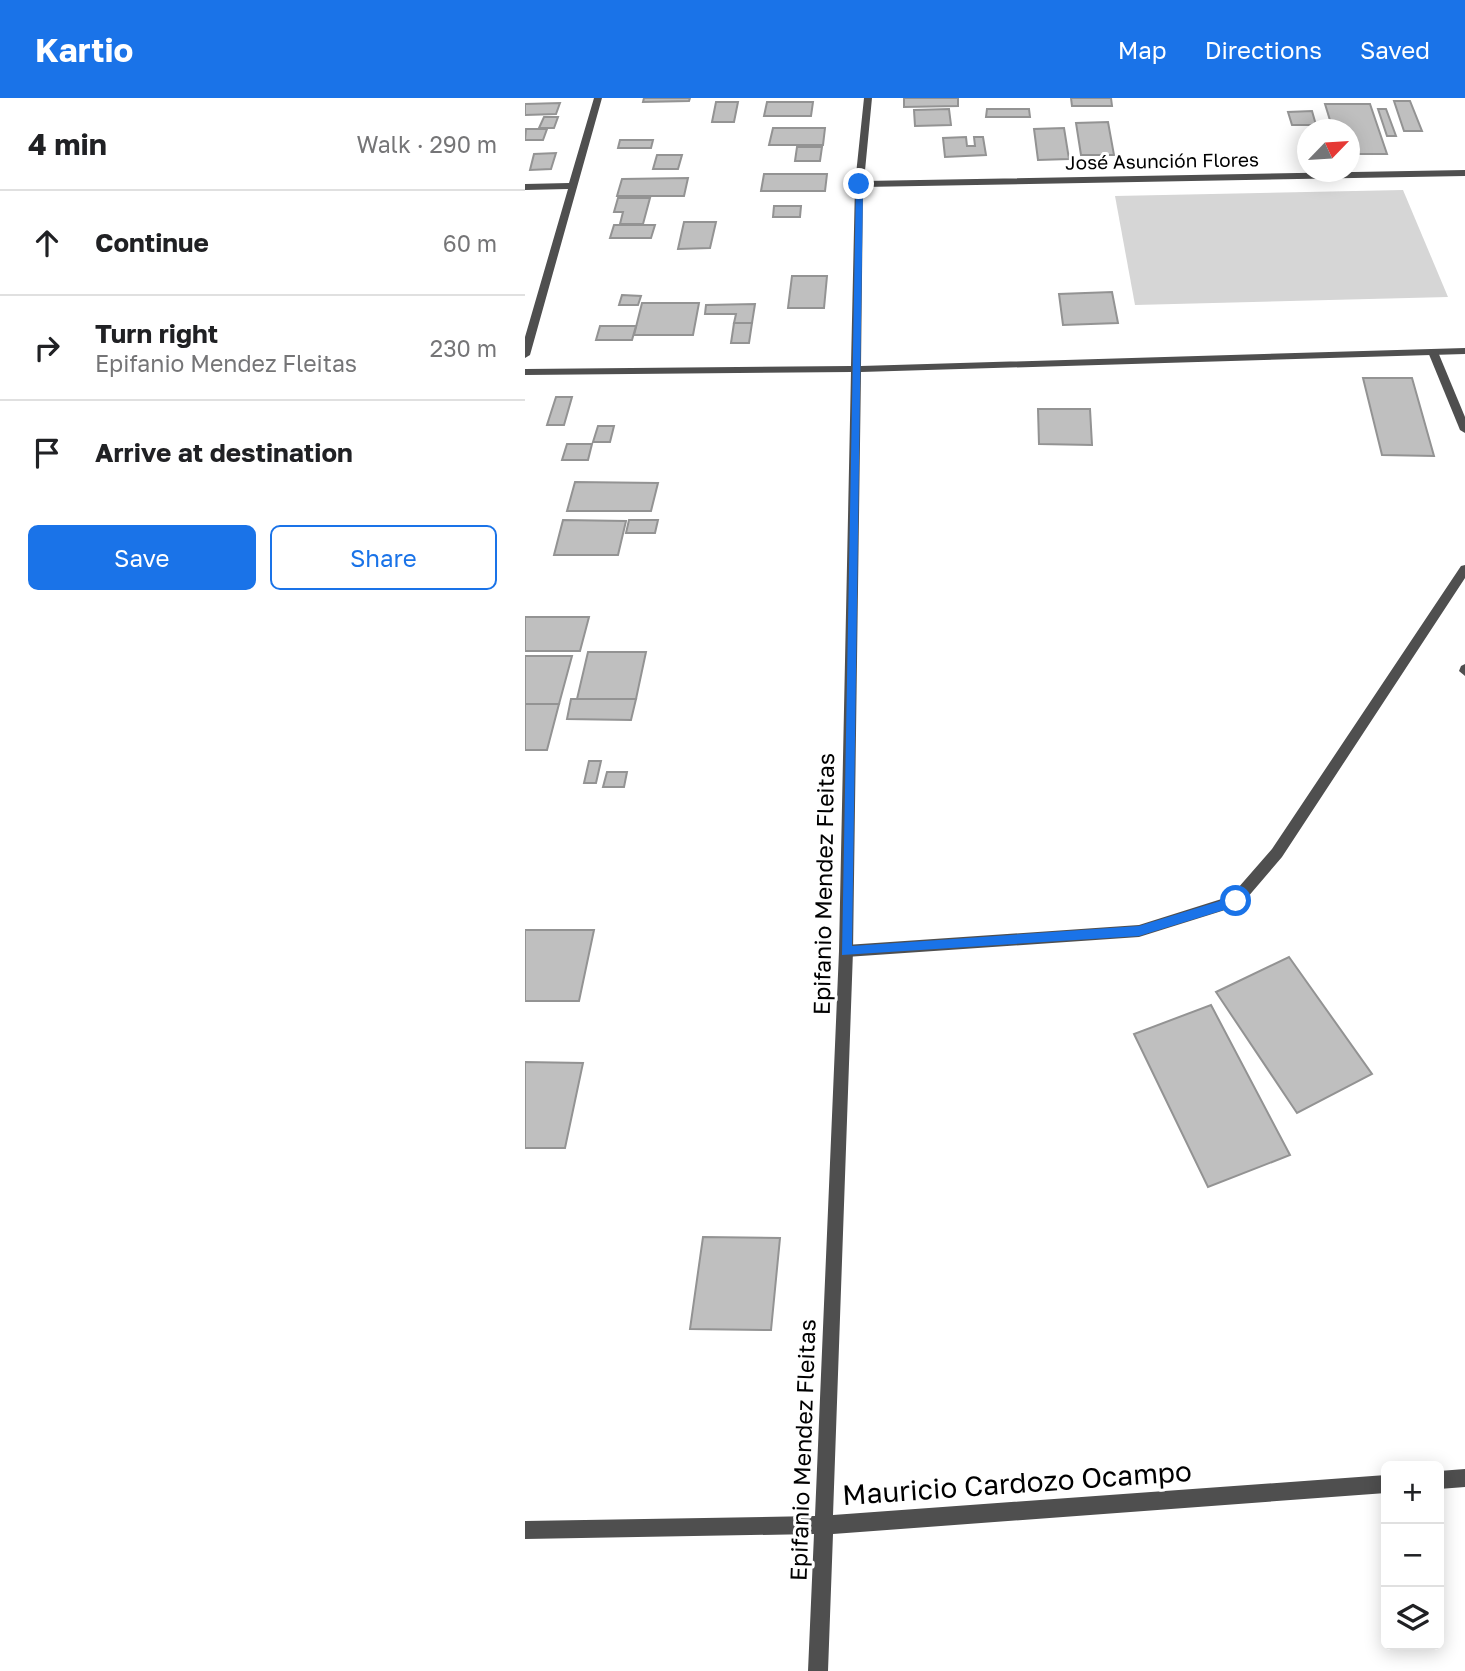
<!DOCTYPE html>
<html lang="en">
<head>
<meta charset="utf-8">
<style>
	:root { --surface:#fff; --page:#f2f2f2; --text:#202124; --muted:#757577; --line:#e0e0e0; --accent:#1a73e8 }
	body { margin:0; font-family:"Golos Text",sans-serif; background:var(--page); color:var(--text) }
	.controls { position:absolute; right:21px; bottom:21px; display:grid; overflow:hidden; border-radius:10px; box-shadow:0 4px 18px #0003 }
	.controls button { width:63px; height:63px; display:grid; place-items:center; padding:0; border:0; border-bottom:2px solid var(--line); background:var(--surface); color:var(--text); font:35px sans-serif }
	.compass { position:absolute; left:772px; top:21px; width:63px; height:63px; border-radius:50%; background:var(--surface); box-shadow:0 4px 18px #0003; rotate:65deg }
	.stop { position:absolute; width:21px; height:21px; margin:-16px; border:5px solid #1a73e8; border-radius:50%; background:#fff }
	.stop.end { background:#1a73e8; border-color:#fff; box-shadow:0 2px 7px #0008 }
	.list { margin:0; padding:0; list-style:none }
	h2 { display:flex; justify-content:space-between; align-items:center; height:91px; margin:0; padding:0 28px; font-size:30px }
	h2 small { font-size:23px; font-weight:400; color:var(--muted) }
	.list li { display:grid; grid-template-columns:46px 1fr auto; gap:21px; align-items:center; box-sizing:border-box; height:105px; padding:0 28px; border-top:2px solid var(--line) }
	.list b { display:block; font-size:26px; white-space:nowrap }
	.list p { margin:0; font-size:23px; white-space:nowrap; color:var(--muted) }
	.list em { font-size:23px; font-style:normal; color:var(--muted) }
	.actions { display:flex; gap:14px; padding:21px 28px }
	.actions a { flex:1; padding:16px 0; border:2px solid var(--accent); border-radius:10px; text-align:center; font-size:24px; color:var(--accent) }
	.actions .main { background:var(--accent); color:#fff }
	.icon { flex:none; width:38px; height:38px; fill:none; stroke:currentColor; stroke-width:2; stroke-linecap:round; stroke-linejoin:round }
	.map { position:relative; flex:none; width:940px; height:1573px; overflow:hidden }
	header { display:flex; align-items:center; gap:42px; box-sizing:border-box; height:98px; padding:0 35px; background:var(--accent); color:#fff }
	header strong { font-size:33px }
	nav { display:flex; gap:38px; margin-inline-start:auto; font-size:24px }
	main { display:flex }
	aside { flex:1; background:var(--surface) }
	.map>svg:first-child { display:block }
	.green { fill:#d6d6d6 }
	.building { fill:#bfbfbf; stroke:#939393; stroke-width:2 }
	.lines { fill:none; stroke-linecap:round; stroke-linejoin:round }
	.service { fill:#4f4f4f; fill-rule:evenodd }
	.minor { fill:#4f4f4f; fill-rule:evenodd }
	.route { fill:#1a73e8 }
	.labels { text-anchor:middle; stroke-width:6; stroke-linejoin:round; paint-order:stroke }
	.far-street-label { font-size:19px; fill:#000; stroke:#fff }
	.street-label { font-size:23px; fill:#000; stroke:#fff }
	.near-street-label { font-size:28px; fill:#000; stroke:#fff }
</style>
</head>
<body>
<header>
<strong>Kartio</strong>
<nav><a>Map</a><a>Directions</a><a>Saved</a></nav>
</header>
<main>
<aside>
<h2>4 min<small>Walk · 290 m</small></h2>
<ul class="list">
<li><svg class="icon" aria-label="ahead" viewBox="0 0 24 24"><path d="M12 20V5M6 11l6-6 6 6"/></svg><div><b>Continue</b></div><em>60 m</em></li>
<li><svg class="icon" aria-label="right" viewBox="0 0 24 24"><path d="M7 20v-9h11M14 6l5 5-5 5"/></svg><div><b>Turn right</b><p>Epifanio Mendez Fleitas</p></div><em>230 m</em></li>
<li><svg class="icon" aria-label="arrive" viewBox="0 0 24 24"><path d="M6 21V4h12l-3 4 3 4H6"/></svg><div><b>Arrive at destination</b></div></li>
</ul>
<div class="actions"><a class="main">Save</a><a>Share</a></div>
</aside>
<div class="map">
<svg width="940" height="1573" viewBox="0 0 940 1573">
	<rect width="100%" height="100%" fill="#fff"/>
	<!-- green -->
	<path class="green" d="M 878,92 L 923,199 L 610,207 L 590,98 Z"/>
	<!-- building -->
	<g class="building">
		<path d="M 119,0 L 165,0 L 164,3 L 118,4 Z"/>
		<path d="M 379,0 L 433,0 L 433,8 L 379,9 Z"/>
		<path d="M 546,0 L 586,0 L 587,8 L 547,8 Z"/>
		<path d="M 869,3 L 885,3 L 897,33 L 879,33 Z"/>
		<path d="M 191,4 L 213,4 L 209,24 L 187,24 Z"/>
		<path d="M 242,4 L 288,4 L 286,18 L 239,18 Z"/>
		<path d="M 35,5 L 31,16 L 0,17 L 0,6 Z"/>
		<path d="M 800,6 L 845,6 L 862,56 L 824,56 L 824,32 L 808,32 Z"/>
		<path d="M 424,11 L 426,27 L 390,28 L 389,12 Z"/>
		<path d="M 462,11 L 504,11 L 505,19 L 461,19 Z"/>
		<path d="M 853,11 L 861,11 L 871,38 L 862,38 Z"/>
		<path d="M 787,13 L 791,27 L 767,27 L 763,14 Z"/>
		<path d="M 19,19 L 33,19 L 29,30 L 14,30 Z"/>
		<path d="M 583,24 L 589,57 L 556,57 L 551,25 Z"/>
		<path d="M 248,30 L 300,30 L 298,47 L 244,47 Z"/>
		<path d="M 539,30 L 544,61 L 513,62 L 509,31 Z"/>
		<path d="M 1,31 L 22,31 L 18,42 L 0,42 Z"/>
		<path d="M 441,39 L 442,48 L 450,48 L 449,39 L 458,39 L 461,57 L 420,59 L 418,40 Z"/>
		<path d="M 95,42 L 128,42 L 126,50 L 93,50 Z"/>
		<path d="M 272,49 L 297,49 L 295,63 L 270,63 Z"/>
		<path d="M 31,55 L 26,71 L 5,72 L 9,56 Z"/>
		<path d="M 132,57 L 157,57 L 153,71 L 128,71 Z"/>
		<path d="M 239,76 L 302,76 L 300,93 L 236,93 Z"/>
		<path d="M 163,80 L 159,98 L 92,98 L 97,81 Z"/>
		<path d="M 93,100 L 125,100 L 118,126 L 95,126 L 98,114 L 89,114 Z"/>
		<path d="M 249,108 L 276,108 L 275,119 L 248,119 Z"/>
		<path d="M 159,124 L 191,124 L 185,150 L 153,151 Z"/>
		<path d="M 89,127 L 130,127 L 126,140 L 85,140 Z"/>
		<path d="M 267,178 L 302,178 L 299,210 L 263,210 Z"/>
		<path d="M 587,194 L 593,225 L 538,227 L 534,196 Z"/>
		<path d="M 97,197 L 116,198 L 113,207 L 94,207 Z"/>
		<path d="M 117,205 L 174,205 L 168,237 L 109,237 Z"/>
		<path d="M 230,206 L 227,225 L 209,225 L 211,216 L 180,216 L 181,207 Z"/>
		<path d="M 209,225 L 227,225 L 224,245 L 206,245 Z"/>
		<path d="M 75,228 L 111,228 L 107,242 L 71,242 Z"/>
		<path d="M 838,280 L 887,280 L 909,358 L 857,357 Z"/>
		<path d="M 31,299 L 47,299 L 39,327 L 22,327 Z"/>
		<path d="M 513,311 L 565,311 L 567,347 L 514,346 Z"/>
		<path d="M 73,328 L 89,328 L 85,344 L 68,344 Z"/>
		<path d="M 42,346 L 67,346 L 63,362 L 37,362 Z"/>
		<path d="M 50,384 L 133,385 L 126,413 L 42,413 Z"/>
		<path d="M 38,422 L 101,423 L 93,457 L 29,457 Z"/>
		<path d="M 104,422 L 133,422 L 130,435 L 101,435 Z"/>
		<path d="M 0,519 L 64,519 L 55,553 L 0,553 Z"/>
		<path d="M 63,554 L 121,554 L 111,601 L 52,601 Z"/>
		<path d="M 0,558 L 47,558 L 34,606 L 0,606 Z"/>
		<path d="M 46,601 L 111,601 L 106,622 L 42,621 Z"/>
		<path d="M 0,606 L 34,606 L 22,652 L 0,652 Z"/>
		<path d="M 64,663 L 76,663 L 71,685 L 59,685 Z"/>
		<path d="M 82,674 L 102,674 L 99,689 L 78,689 Z"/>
		<path d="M 0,832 L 69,832 L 54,903 L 0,903 Z"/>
		<path d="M 764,859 L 847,976 L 772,1015 L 691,894 Z"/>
		<path d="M 686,907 L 765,1057 L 683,1089 L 609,936 Z"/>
		<path d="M 0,964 L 58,965 L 40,1050 L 0,1050 Z"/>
		<path d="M 178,1139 L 255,1140 L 246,1232 L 165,1231 Z"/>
	</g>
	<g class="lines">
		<!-- service -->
		<g class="service">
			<path d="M 908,251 L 913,254 L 940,319 L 940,335 L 935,332 L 903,254 Z"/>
			<path d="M 940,467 L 940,480 L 757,759 L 716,807 L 614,839 L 321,859 L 316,858 L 314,853 L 316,848 L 321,847 L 614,827 L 706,798 L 747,751 L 936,468 Z"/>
			<path d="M 940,566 L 940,578 L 934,573 L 936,568 Z"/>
		</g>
		<!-- minor -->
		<g class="minor">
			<path d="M 69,0 L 77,0 L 5,257 L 0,260 L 0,239 L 43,91 L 0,92 L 0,86 L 44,85 Z"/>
			<path d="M 339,0 L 347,0 L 339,83 L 940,72 L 940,78 L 338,89 L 336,268 L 940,250 L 940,256 L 336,274 L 328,853 L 308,1417 L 861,1377 L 861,1395 L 308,1436 L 303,1573 L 283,1573 L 289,1436 L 0,1441 L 0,1423 L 290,1418 L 314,853 L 326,274 L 0,277 L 0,271 L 326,268 L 330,86 Z"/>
			<path d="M 940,1371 L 940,1389 L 914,1391 L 914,1373 Z"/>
		</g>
	</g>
	<!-- route -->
	<path class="route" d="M 334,84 L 338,86 L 327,848 L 614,828 L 711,798 L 715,800 L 715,807 L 614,838 L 317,857 L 331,86 Z"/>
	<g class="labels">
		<!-- far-street labels -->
		<g class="far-street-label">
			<text transform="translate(637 63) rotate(-1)" y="7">José Asunción Flores</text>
		</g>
		<!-- street labels -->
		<g class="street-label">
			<text transform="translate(299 786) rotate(-89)" y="8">Epifanio Mendez Fleitas</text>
			<text transform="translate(278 1352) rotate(-88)" y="8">Epifanio Mendez Fleitas</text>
		</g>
		<!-- near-street labels -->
		<g class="near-street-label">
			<text transform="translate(492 1385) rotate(-4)" y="10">Mauricio Cardozo Ocampo</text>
		</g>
	</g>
</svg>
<div class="controls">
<button>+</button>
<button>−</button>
<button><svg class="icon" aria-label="layers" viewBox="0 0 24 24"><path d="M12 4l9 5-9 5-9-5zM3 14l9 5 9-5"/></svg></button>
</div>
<svg class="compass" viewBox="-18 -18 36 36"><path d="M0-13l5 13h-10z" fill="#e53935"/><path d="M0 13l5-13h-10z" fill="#757577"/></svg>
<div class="stop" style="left:711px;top:803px"></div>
<div class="stop end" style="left:334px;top:86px"></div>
</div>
</main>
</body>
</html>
